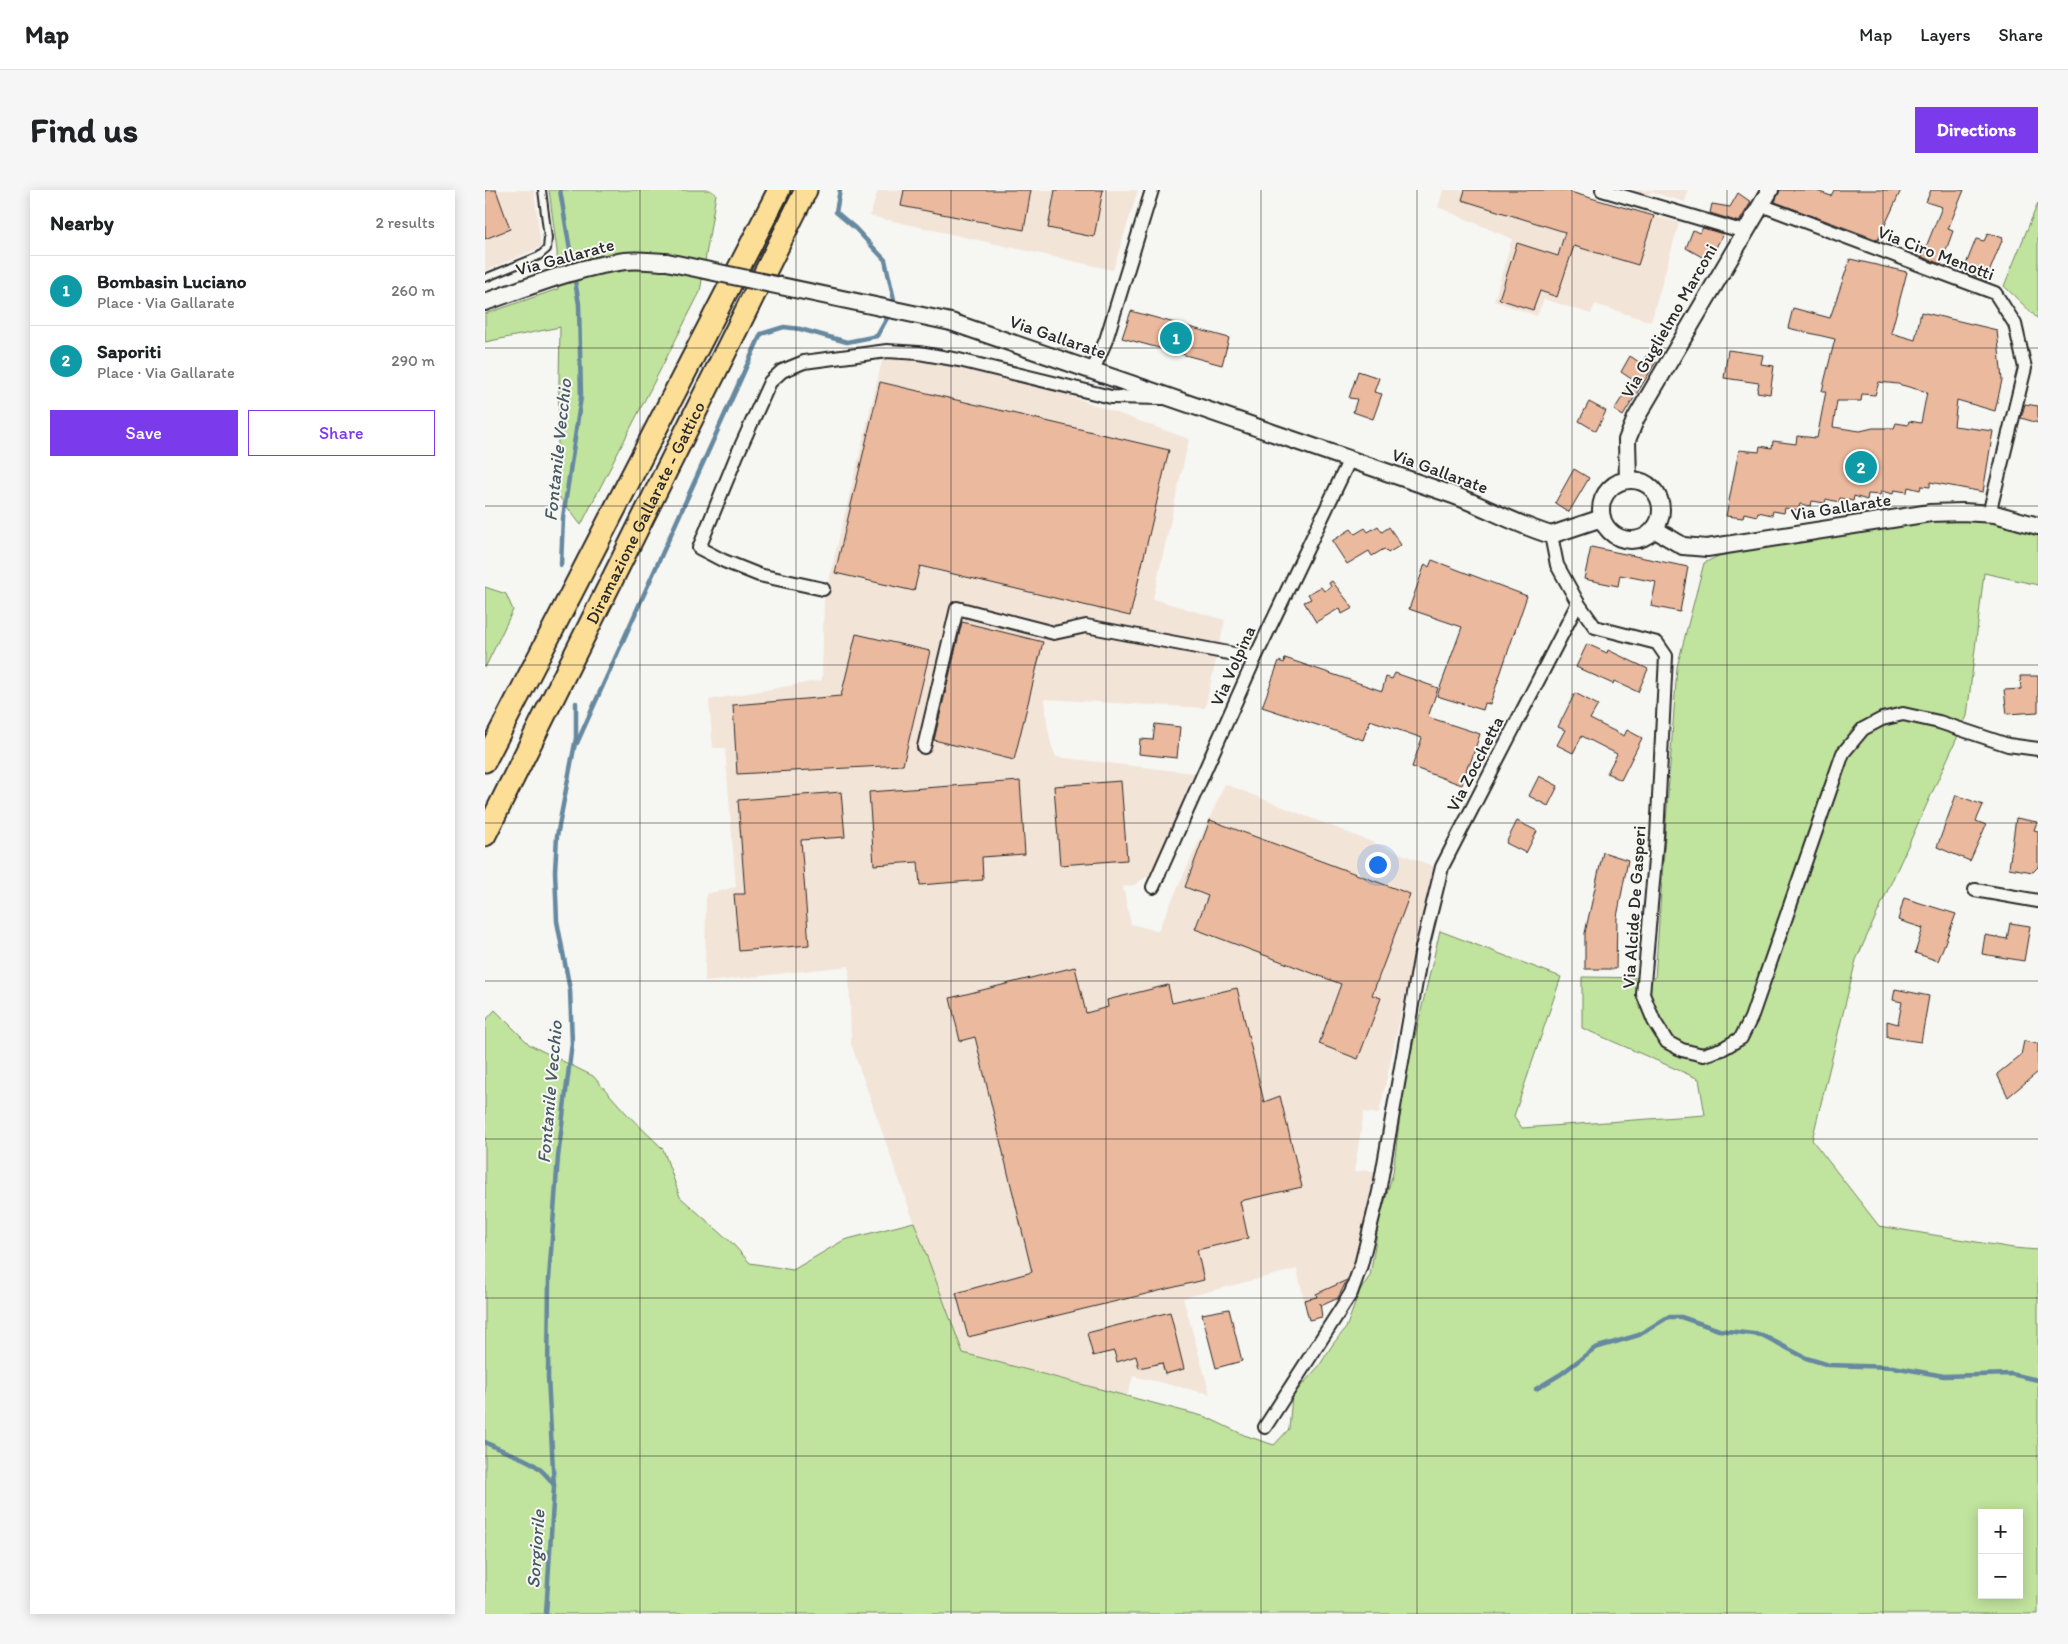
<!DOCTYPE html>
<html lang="en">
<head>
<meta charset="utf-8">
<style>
	:root { --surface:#fff; --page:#f6f6f6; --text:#202124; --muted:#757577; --line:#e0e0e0; --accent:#7c3aed }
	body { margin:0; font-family:Itim,sans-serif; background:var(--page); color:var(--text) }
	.controls { position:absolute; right:15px; bottom:15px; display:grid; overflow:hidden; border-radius:0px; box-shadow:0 2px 12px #0003 }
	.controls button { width:45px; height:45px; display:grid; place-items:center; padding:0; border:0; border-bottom:1px solid var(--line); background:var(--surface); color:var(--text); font:25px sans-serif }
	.you { position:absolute; left:892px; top:674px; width:18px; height:18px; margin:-12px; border:4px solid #fff; border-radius:50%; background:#1a73e8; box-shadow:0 0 0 8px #1a73e833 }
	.badge { display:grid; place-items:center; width:32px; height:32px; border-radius:50%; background:var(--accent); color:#fff; font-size:16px; font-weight:700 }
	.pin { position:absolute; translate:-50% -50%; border:2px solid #fff; box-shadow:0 1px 5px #0006 }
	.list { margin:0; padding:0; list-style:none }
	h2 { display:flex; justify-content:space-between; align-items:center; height:65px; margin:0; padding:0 20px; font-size:21px }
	h2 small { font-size:16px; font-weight:400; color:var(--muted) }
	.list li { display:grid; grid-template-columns:32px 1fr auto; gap:15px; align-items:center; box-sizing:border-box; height:70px; padding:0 20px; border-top:1px solid var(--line) }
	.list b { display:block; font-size:19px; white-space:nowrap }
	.list p { margin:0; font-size:16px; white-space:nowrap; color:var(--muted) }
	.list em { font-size:16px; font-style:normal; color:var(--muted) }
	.actions { display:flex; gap:10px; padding:15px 20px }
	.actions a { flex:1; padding:11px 0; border:1px solid var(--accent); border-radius:0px; text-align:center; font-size:18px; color:var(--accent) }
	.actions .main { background:var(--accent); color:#fff }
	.map { position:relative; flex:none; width:1553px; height:1424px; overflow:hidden; border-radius:0px }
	header { display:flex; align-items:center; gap:30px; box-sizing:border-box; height:70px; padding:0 25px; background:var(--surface); border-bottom:1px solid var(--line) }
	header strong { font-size:24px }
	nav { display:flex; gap:28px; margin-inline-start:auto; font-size:18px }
	.intro { display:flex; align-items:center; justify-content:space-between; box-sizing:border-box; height:120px; padding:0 30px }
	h1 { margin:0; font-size:35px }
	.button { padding:12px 22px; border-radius:0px; background:var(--accent); color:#fff; font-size:18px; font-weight:700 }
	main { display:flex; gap:30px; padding:0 30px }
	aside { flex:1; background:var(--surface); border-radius:0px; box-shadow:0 2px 12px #0003 }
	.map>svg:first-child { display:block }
	.built { fill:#f3e4d8 }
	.green { fill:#c0e39d; stroke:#768764; fill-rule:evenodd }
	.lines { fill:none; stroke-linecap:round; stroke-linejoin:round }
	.stream { stroke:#6689a0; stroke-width:4.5 }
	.building { fill:#ebb99d; stroke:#2b2b2b; fill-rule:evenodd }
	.lane-casing { stroke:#2b2b2b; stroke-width:10 }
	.street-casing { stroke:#2b2b2b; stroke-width:16 }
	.secondary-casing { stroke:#2b2b2b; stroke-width:20 }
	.highway-casing { stroke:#2b2b2b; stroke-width:25 }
	.lane { stroke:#f6f6f2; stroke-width:6 }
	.street { stroke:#f6f6f2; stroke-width:12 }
	.secondary { stroke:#f6f6f2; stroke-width:16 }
	.highway { stroke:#fdde96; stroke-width:21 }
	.secondary-bridge-casing { stroke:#2b2b2b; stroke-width:20; stroke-linecap:butt }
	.secondary-bridge { stroke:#f6f6f2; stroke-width:16 }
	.grid { fill:none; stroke:#2b2b2b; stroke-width:1; stroke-opacity:0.55 }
	.labels { text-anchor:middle; stroke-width:4; stroke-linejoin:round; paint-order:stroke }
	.street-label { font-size:18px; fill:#2b2b2b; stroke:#f6f6f2 }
	.water-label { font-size:19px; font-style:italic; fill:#495a66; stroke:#f6f6f2 }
</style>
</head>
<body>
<header>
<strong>Map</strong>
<nav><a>Map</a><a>Layers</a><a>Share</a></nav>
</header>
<div class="intro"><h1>Find us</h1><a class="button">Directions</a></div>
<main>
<aside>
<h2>Nearby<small>2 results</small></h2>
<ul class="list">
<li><span class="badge" style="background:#0f9aa8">1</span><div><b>Bombasin Luciano</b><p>Place · Via Gallarate</p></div><em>260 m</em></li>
<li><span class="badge" style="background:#0f9aa8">2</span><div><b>Saporiti</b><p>Place · Via Gallarate</p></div><em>290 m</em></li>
</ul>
<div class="actions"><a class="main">Save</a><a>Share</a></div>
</aside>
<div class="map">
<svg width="1553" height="1424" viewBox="0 0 1553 1424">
	<rect width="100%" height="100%" fill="#f6f6f2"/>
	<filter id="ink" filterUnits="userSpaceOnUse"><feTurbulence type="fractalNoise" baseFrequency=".02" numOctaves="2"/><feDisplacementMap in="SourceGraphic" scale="10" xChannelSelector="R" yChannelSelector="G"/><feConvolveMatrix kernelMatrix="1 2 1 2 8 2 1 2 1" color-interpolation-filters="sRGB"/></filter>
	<g filter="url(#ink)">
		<!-- built -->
		<g class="built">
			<path d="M 0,0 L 49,0 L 56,57 L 0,81 Z"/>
			<path d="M 393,0 L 653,0 L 628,80 L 385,26 Z"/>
			<path d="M 958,0 L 1078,0 L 1194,33 L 1166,132 L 1110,114 L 1106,124 L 1059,109 L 1052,126 L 1009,111 L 1027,49 L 953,17 Z"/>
			<path d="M 1148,0 L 1203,0 L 1200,12 L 1166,2 L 1160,6 Z"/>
			<path d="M 398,167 L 462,175 L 574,202 L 704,249 L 668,409 L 740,430 L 720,518 L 560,509 L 562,534 L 566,554 L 571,567 L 709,583 L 666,684 L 649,695 L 638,697 L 646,734 L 673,741 L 740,594 L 950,677 L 929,763 L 894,924 L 879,922 L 869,982 L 882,980 L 891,982 L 872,1077 L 860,1091 L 832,1107 L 819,1110 L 812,1079 L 698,1108 L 725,1204 L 648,1186 L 642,1206 L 478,1163 L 429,1032 L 366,854 L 364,776 L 220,792 L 221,704 L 251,697 L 240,558 L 228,558 L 224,510 L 337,490 L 339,410 Z"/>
		</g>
		<!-- green -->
		<g class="green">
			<path d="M 64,0 L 225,0 L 231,4 L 215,102 L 96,335 L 72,304 L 75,137 L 0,152 L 0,124 L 73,99 L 72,61 Z"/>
			<path d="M 1553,13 L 1553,129 L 1519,96 Z"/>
			<path d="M 1448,329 L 1509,329 L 1553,342 L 1553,395 L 1499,383 L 1482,526 L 1371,770 L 1327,950 L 1394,1036 L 1528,1058 L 1553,1060 L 1553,1424 L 0,1424 L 0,831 L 10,820 L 45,855 L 108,886 L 141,923 L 178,959 L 195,1007 L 246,1052 L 265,1073 L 308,1080 L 359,1050 L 429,1032 L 478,1163 L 721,1227 L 759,1245 L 789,1255 L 804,1239 L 807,1206 L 834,1176 L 848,1154 L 861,1138 L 875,1100 L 885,1086 L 894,1031 L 908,983 L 919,892 L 955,741 L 1076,787 L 1029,926 L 1037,938 L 1220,925 L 1214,889 L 1097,838 L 1097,787 L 1170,788 L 1192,477 L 1219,373 L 1242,362 L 1332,350 L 1398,335 ZM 1497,1323 L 1534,1323 L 1534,1405 L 1497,1405 Z"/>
			<path d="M 0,397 L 21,404 L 28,420 L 0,478 Z"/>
		</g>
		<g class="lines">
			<!-- stream -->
			<g class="stream">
				<path d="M 75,0 L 88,78"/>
				<path d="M 355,0 L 351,22 L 370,38 L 400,70 L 410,114 L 409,116"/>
				<path d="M 76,375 L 78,328 L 96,207 L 94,114 L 89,85"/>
				<path d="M 92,553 L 276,144 L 299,137 L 315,139 L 362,152 L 392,146 L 405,123"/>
				<path d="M 1051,1199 L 1076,1184 L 1110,1158 L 1154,1145 L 1183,1127 L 1196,1127 L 1234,1140 L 1277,1145 L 1321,1168 L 1344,1175 L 1408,1177 L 1459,1186 L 1526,1184 L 1553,1190"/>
				<path d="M 0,1252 C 30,1269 47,1264 69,1295"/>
				<path d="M 61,1424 L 69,1297 L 63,1187 L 64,1089 L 73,967 L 87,853 L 85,800 L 72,731 L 70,681 L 72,646 L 91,548 L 91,513"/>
			</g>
		</g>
		<!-- building -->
		<g class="building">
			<path d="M 0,0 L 11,0 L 25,39 L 0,49 Z"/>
			<path d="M 419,0 L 546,0 L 539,40 L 416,16 Z"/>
			<path d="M 570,0 L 618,0 L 609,47 L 563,38 Z"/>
			<path d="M 980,0 L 1078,0 L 1169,26 L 1153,75 L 1089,56 L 1072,107 L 1055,101 L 1048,120 L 1014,109 L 1032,53 L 1073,66 L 1080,42 L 977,10 Z"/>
			<path d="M 1295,0 L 1329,0 L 1346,6 L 1349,0 L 1416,0 L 1393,50 L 1290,12 Z"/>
			<path d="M 1446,0 L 1479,0 L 1463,39 L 1468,41 L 1456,74 L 1437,67 L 1457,17 L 1441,12 Z"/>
			<path d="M 1253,3 L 1266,12 L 1254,32 L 1225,23 L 1227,14 L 1245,17 Z"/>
			<path d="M 1218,38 L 1238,44 L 1224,71 L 1201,58 L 1208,40 L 1214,43 Z"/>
			<path d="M 1503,43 L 1518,48 L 1501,90 L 1478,82 L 1491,49 L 1499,51 Z"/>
			<path d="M 1365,69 L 1422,82 L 1406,143 L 1430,150 L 1436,122 L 1512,140 L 1517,190 L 1510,221 L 1472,210 L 1469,236 L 1508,241 L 1498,302 L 1445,292 L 1445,297 L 1436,296 L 1435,300 L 1423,297 L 1422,302 L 1409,300 L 1408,304 L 1396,301 L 1395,305 L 1383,304 L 1382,310 L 1369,306 L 1368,311 L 1355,308 L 1354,312 L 1341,309 L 1340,313 L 1327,311 L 1326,316 L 1315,314 L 1313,320 L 1300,318 L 1299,323 L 1288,321 L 1287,325 L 1273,322 L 1272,326 L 1259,323 L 1258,328 L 1241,326 L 1254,260 L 1274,262 L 1275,256 L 1287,258 L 1288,251 L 1311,254 L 1312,246 L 1332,248 L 1341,201 L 1337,201 L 1350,149 L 1303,138 L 1308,118 L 1345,128 ZM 1394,192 L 1413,194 L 1442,202 L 1436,233 L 1424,231 L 1423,235 L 1411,233 L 1409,238 L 1388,238 L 1375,241 L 1348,237 L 1352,211 L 1376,211 L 1377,204 L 1390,205 Z"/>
			<path d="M 646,121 L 744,148 L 737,175 L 637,148 Z"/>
			<path d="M 1243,160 L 1278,165 L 1276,174 L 1289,176 L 1285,204 L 1272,202 L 1274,193 L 1239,188 Z"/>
			<path d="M 1145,166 L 1157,174 L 1161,166 L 1171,172 L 1138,226 L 1129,220 L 1148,190 L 1136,182 Z"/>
			<path d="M 873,181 L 894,188 L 889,202 L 897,204 L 888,229 L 868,222 L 872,209 L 864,208 Z"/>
			<path d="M 395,192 L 684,260 L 645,426 L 435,376 L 429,401 L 350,383 Z"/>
			<path d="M 1104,212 L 1121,221 L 1111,241 L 1094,231 Z"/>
			<path d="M 1540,214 L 1553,216 L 1553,233 L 1536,228 Z"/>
			<path d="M 1089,279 L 1104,288 L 1084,322 L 1070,313 Z"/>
			<path d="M 893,336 L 897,342 L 904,337 L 916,355 L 903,363 L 899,359 L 887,366 L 884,361 L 862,374 L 847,351 L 866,339 L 870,344 L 880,338 L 883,342 Z"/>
			<path d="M 1106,357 L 1203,377 L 1195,422 L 1166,416 L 1171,392 L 1135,385 L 1133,396 L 1099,389 Z"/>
			<path d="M 947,370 L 1042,406 L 1005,514 L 1000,513 L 998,520 L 952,506 L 977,437 L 924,419 L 940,374 L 944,377 Z"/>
			<path d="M 847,391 L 868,418 L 857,424 L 855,418 L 831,432 L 819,412 L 826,409 L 823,404 L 836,397 L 839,401 L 846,397 L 844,393 Z"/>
			<path d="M 477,432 L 558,452 L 529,570 L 449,550 Z"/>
			<path d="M 371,444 L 445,461 L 418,575 L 252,584 L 248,515 L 356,506 Z"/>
			<path d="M 1102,454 L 1122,463 L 1123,460 L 1163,479 L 1153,502 L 1129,491 L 1128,494 L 1091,477 Z"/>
			<path d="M 800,468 L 897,501 L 901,487 L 907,489 L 910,483 L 953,498 L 943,527 L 995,544 L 985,574 L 983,574 L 977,595 L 927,577 L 937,548 L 885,530 L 878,550 L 777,517 L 794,471 L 799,473 Z"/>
			<path d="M 1535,486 L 1553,486 L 1553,522 L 1522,524 L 1519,500 L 1536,499 Z"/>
			<path d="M 1090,503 L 1113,515 L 1105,529 L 1139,546 L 1142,540 L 1157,548 L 1136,590 L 1122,583 L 1132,564 L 1097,546 L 1088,563 L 1072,555 L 1080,540 L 1073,537 Z"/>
			<path d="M 670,534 L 695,537 L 692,568 L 654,564 L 655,549 L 668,550 Z"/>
			<path d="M 1054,586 L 1073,596 L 1063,616 L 1044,606 Z"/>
			<path d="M 535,591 L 540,664 L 497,667 L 498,690 L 435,695 L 433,672 L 389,675 L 384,602 Z"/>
			<path d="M 636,591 L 642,670 L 575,675 L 569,596 Z"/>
			<path d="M 356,602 L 360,647 L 316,650 L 324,755 L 254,761 L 249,704 L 260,704 L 253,610 Z"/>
			<path d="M 1471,605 L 1498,615 L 1491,631 L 1501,635 L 1485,671 L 1452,657 Z"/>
			<path d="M 1531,628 L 1552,632 L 1549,640 L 1553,641 L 1553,677 L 1548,682 L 1524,678 Z"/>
			<path d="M 725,630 L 925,704 L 887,805 L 896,808 L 873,869 L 834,854 L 856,794 L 710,739 L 723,706 L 700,697 Z"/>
			<path d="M 1032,631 L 1052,641 L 1041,663 L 1021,653 Z"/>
			<path d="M 1118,662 L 1143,670 L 1132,727 L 1131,779 L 1100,779 L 1100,743 Z"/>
			<path d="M 1419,708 L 1471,724 L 1453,771 L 1430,763 L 1438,738 L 1413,730 Z"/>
			<path d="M 1525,733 L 1545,736 L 1539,771 L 1497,764 L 1500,745 L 1522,749 Z"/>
			<path d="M 590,777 L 601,823 L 623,817 L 622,810 L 683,795 L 687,813 L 752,798 L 779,912 L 795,906 L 817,997 L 755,1011 L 763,1048 L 712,1060 L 719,1090 L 483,1147 L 471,1103 L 547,1082 L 490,847 L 475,851 L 465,808 Z"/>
			<path d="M 1410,799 L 1444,806 L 1436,852 L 1402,847 L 1402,831 L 1413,834 L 1417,812 L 1408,810 Z"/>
			<path d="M 1539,851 L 1553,854 L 1553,882 L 1523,907 L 1512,884 L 1536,865 Z"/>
			<path d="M 862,1090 L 853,1108 L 836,1116 L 835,1113 L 837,1127 L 824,1130 L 819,1110 L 832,1107 L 831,1104 Z"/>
			<path d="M 744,1119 L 757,1171 L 731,1178 L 717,1124 Z"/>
			<path d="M 685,1122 L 699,1179 L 680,1184 L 677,1173 L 654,1178 L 651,1166 L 632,1172 L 629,1161 L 608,1166 L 602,1143 Z"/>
		</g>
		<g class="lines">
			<defs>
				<path id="lane" d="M 0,88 L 54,66 L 62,59 L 63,48 L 57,0"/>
				<g id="street">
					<path d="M 1117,0 L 1260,42"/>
					<path d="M 1276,15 L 1510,103 L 1530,134 L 1540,178 L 1504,324"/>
					<path d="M 608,180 L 621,150 L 667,0"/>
					<path d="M 1066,345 L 1072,375 L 1093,413 L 1110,437 L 1172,453 L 1181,466 L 1172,647 L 1158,804 L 1169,831 L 1182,852 L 1197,860 L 1218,865 L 1237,859 L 1256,848 L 1266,828 L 1358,563 L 1378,539 L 1397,529 L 1418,524 L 1454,532 L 1523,555 L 1553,559"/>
					<path d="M 338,399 L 274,385 L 239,371 L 214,358 L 252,265 L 285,192 L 297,181 L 319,172 L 402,161 L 434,163 L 474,170 L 626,207 L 678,208"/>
					<path d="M 439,557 L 472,418 L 569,443 L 601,436 L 770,468"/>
					<path d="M 668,697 L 770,468 L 864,271"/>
					<path d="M 1490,700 L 1553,711"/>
					<path d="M 780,1237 L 866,1103 L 876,1075 L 894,1002 L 937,758 L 957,677 L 1093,413"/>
				</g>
				<g id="secondary">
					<path d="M 0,112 C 46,96 92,77 140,71 C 154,69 169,72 182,72"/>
					<path d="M 466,132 C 633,188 800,247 968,305 C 1001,317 1032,335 1066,345 L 1117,328"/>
					<path d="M 1143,290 L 1142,250 L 1151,228 L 1285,0"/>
					<circle cx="1146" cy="320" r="30"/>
					<path d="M 1169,339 L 1198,356 L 1222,358 L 1445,323 L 1477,322 L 1510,324 L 1553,336"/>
				</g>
				<g id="highway">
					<path d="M 0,571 L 294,0"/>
					<path id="s1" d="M 0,645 L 321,0"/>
				</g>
			</defs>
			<!-- lane casing -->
			<use href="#lane" class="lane-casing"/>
			<!-- street casing -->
			<use href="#street" class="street-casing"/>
			<!-- secondary casing -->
			<use href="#secondary" class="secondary-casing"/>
			<!-- highway casing -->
			<use href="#highway" class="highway-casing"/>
			<!-- lane -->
			<use href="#lane" class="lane"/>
			<!-- street -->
			<use href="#street" class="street"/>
			<!-- secondary -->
			<use href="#secondary" class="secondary"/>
			<!-- highway -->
			<use href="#highway" class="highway"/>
			<defs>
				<path id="secondary-bridge" d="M 182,72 L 466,132"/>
			</defs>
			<!-- secondary-bridge casing -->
			<use href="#secondary-bridge" class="secondary-bridge-casing"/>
			<!-- secondary-bridge -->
			<use href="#secondary-bridge" class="secondary-bridge"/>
		</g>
	</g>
	<!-- grid -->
	<path class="grid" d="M 155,0 L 155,1424M 311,0 L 311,1424M 466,0 L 466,1424M 621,0 L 621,1424M 776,0 L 776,1424M 932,0 L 932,1424M 1087,0 L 1087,1424M 1242,0 L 1242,1424M 1398,0 L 1398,1424M 0,158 L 1553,158M 0,316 L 1553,316M 0,475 L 1553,475M 0,633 L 1553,633M 0,791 L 1553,791M 0,949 L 1553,949M 0,1108 L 1553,1108M 0,1266 L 1553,1266"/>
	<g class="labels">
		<!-- street labels -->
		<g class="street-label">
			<text transform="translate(1451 63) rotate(21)" y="6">Via Ciro Menotti</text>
			<text transform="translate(80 67) rotate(-15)" y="6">Via Gallarate</text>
			<text transform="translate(1184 131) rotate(-60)" y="6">Via Guglielmo Marconi</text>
			<text transform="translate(573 147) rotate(19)" y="6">Via Gallarate</text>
			<text transform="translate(955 281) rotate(20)" y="6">Via Gallarate</text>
			<text transform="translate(1356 317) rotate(-9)" y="6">Via Gallarate</text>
			<text dy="6" stroke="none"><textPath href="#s1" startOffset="360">Diramazione Gallarate - Gattico</textPath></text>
			<text transform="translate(748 476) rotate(-66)" y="6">Via Volpina</text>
			<text transform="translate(990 574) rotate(-63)" y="6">Via Zocchetta</text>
			<text transform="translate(1149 717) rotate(-86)" y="6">Via Alcide De Gasperi</text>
		</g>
		<!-- water labels -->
		<g class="water-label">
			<text transform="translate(72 260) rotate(-84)" y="7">Fontanile Vecchio</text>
			<text transform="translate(64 902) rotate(-85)" y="7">Fontanile Vecchio</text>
			<text transform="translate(50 1359) rotate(-86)" y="7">Sorgiorile</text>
		</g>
	</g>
</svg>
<div class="controls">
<button>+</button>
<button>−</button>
</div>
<div class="you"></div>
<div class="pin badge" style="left:691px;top:148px;background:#0f9aa8">1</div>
<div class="pin badge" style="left:1376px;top:277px;background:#0f9aa8">2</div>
</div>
</main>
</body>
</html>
